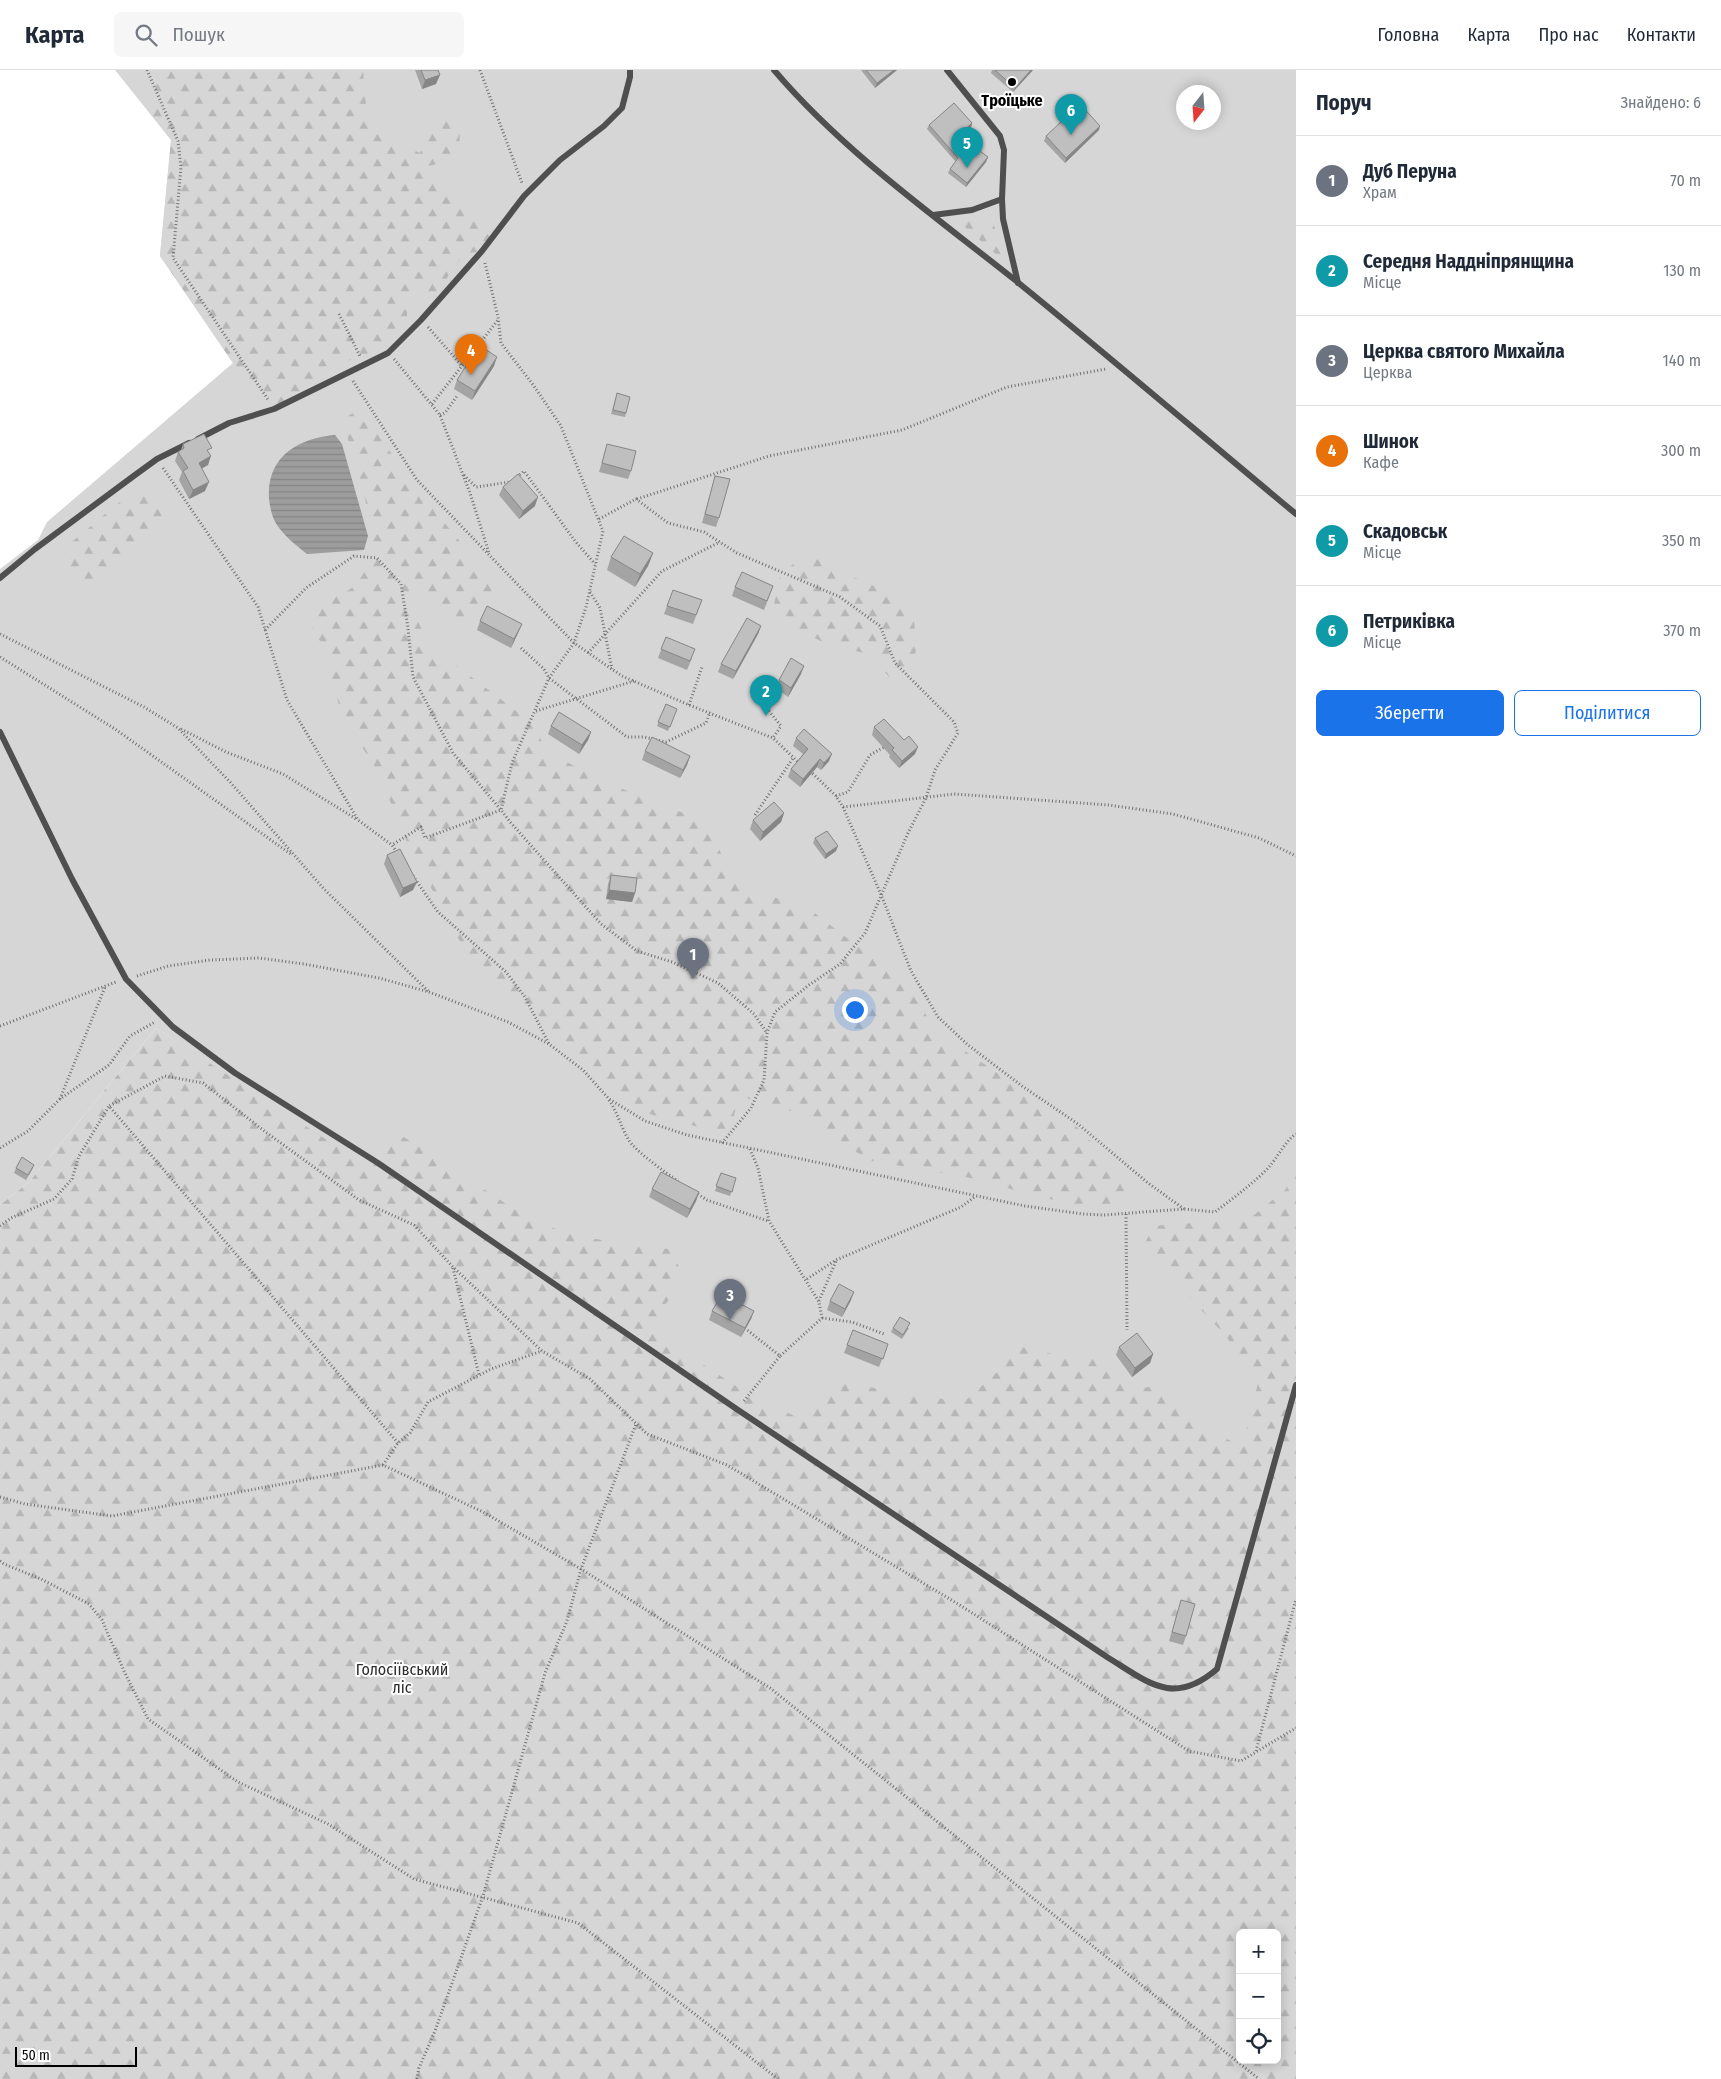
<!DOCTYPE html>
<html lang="uk">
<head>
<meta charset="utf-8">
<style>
	:root { --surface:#fff; --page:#f6f6f7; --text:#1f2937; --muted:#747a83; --line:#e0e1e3; --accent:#1a73e8 }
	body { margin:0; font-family:"Fira Sans Condensed",sans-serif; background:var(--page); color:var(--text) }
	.controls { position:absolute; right:15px; bottom:15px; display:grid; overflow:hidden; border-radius:8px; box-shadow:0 2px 12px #0003 }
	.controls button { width:45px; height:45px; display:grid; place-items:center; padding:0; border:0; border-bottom:1px solid var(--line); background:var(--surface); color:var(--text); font:25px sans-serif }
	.compass { position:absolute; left:1176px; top:15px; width:45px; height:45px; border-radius:50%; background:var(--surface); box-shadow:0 2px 12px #0003; rotate:197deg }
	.scale { position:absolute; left:15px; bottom:12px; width:122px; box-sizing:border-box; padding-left:5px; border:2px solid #000; border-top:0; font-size:14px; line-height:18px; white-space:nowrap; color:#000; -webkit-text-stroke:4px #fff; paint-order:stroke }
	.you { position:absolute; left:854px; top:939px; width:18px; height:18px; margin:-12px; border:4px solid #fff; border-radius:50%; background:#1a73e8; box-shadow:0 0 0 8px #1a73e833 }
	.badge { display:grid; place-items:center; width:32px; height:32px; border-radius:50%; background:var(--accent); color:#fff; font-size:16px; font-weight:700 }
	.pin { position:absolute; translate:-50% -41px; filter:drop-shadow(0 1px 2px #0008) }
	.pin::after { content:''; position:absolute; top:26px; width:18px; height:15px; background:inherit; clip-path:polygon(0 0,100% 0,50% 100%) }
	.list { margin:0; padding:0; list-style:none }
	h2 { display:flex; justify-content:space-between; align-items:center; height:65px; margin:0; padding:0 20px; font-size:21px }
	h2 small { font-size:16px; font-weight:400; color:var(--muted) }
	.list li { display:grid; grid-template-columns:32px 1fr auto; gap:15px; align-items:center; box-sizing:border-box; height:90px; padding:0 20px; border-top:1px solid var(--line) }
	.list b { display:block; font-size:19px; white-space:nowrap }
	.list p { margin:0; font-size:16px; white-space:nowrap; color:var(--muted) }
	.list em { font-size:16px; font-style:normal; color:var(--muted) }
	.actions { display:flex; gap:10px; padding:15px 20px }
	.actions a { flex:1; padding:11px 0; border:1px solid var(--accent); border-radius:8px; text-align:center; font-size:18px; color:var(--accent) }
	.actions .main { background:var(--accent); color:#fff }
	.icon { flex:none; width:28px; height:28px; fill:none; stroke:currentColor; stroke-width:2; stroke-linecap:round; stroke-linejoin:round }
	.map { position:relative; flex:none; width:1296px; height:2009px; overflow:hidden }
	header { display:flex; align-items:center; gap:30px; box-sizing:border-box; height:70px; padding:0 25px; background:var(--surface); border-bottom:1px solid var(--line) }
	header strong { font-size:24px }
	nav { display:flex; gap:28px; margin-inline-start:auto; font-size:18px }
	.search { width:350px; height:45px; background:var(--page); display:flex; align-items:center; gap:12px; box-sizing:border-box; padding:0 18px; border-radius:8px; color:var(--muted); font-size:19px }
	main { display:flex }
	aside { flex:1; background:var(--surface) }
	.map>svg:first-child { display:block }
	.green { fill:#d6d6d6; fill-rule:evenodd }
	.forest { fill:url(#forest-firs); fill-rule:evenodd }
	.water { fill:url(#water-rules) }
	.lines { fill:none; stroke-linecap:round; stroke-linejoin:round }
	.path { stroke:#717171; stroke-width:3; stroke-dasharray:1 2.5; stroke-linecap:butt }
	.service { stroke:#4f4f4f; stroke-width:6 }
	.wall { fill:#a4a4a4 }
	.shaded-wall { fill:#868686 }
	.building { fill:#bfbfbf; stroke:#868686 }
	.poi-dot { fill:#000; stroke:#fff; stroke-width:2 }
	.labels { text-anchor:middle; stroke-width:4; stroke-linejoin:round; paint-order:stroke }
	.poi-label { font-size:16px; font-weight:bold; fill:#000; stroke:#fff }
	.park-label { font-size:16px; fill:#2d2d2d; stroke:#fff }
</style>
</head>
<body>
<header>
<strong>Карта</strong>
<div class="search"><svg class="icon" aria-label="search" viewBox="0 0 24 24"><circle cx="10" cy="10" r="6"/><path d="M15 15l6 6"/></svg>Пошук</div>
<nav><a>Головна</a><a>Карта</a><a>Про нас</a><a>Контакти</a></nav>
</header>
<main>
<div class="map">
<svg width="1296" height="2009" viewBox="0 0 1296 2009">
	<defs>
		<pattern id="forest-firs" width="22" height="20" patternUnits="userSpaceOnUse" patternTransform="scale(1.25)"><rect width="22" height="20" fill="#d6d6d6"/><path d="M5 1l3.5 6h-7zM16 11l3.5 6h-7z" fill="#b6b6b6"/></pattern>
		<pattern id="water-rules" width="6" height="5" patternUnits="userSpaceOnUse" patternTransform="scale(1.25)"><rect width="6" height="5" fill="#9d9d9d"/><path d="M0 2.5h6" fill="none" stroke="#858585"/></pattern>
	</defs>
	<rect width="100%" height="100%" fill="#fff"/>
	<!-- green -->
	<path class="green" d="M 115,0 L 1296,0 L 1296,1433 L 1223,1674 L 156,958 L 29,1112 L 0,1135 L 0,499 L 38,470 L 47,452 L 233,293 L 160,186 L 171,70 ZM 1184,22 L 1214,22 L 1214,52 L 1184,52 Z"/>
	<!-- forest -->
	<g class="forest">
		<path d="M 147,0 L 363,0 L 368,58 L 420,83 L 435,48 L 461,51 L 458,90 L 428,96 L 440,120 L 475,145 L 503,153 L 482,181 L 464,184 L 434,226 L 409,224 L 406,256 L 384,278 L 345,292 L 321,316 L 274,339 L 233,293 L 160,186 L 171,70 L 149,42 L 160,31 Z"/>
		<path d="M 991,146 L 1006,193 L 958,151 Z"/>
		<path d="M 359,339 L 420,423 L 494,513 L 489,528 L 473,549 L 461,551 L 424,526 L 407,526 L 428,574 L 523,646 L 529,634 L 544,679 L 597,709 L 709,753 L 725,794 L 755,821 L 808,838 L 860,878 L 897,900 L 937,962 L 1077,1057 L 1126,1108 L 1121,1137 L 1090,1137 L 1030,1125 L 982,1110 L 872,1091 L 825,1064 L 805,1045 L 739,1026 L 729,1065 L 646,1043 L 553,964 L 464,879 L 409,777 L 378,702 L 341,644 L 324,573 L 314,567 L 310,543 L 316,529 L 329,522 L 344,523 L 356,515 L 365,501 L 373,467 L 362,415 L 342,350 Z"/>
		<path d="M 135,421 L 148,421 L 165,437 L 159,457 L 109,495 L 89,513 C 70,502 65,501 65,477 C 89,459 110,438 135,421 Z"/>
		<path d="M 827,489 L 851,506 L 890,523 L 914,547 L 916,581 L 909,601 L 894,612 L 868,584 L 826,574 L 804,562 L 773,540 L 780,505 L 798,490 Z"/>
		<path d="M 156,958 L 362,1093 L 393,1061 L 419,1076 L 532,1151 L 581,1167 L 668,1179 L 685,1206 L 649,1259 L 739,1318 L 808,1353 L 827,1309 L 922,1327 L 965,1331 L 1005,1295 L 1001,1272 L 1052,1284 L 1109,1290 L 1140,1319 L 1160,1314 L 1212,1361 L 1242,1377 L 1259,1309 L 1223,1263 L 1143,1178 L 1153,1156 L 1249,1149 L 1285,1120 L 1296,1101 L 1296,2009 L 0,2009 L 0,1135 L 29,1112 ZM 1240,1863 L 1277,1863 L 1277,1990 L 1240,1990 Z"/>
	</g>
	<!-- water -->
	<path class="water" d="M 335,365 L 342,374 L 368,466 L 364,480 L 307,484 C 296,475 285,467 277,455 C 272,448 270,437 269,429 C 266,387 298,368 335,365 Z"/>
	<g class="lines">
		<!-- path -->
		<g class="path">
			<path d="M 147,0 L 178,71 L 181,97 L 173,188 L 269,331"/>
			<path d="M 480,0 L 522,113"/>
			<path d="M 485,193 L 498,247 L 501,273 L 534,316 L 561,356 L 603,461 L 586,537 L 574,573 L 549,608 L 512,693 L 501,740 L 511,753 L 601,854 L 637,881 L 672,892 L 718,913 L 754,944 L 767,963"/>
			<path d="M 339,244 L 360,286"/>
			<path d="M 428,257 L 462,296"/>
			<path d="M 394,289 L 440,345 L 470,423 L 489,483"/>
			<path d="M 353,311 L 417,410 L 574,573 L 622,606 L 689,635 L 773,668 L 799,693"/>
			<path d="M 432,334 L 498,250"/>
			<path d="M 440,345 L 445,343 L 457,326"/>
			<path d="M 163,398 L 258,537 L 287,630 L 358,750 L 392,775 L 398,784"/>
			<path d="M 464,405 L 476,417 L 510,412"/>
			<path d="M 517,407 L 524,401 L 575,471 L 595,494"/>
			<path d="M 637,429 L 769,386 L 902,360 L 1007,317 L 1106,299"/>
			<path d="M 599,449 L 636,429 L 668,453 L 704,462 L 737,483 L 840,527 L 880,556 L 895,593 L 954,652 L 958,663 L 935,700 L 926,728 L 908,763 L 865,863 L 840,894 L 809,915 L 775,942 L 767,963 L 764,1010 L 751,1038 L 722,1073"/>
			<path d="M 590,522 L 600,538 L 612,599"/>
			<path d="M 265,560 L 306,518 L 354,486 L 377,488 L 401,514 L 408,558 L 413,607 L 453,683 L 501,740 L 425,768 L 421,757 L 392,775"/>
			<path d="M 0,564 L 144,637 L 178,658 L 230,712 L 324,819 L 428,921"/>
			<path d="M 521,578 L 544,599 L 549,608 L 627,667 L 644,667 L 666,672 L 706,653 L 710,642"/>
			<path d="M 588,583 L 662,501 L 720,472"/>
			<path d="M 0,587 L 115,659 L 292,785"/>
			<path d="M 771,615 L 761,631 L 781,656 L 773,668"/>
			<path d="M 689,635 L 702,597"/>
			<path d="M 536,641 L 634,611"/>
			<path d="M 181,659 L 226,682 L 283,704 L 358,750"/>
			<path d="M 810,701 L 836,726 L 843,737 L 882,827 L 911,901 L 938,947 L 968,975 L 1022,1016 L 1078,1054 L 1148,1113 L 1184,1139"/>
			<path d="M 836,726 L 848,722 L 870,685 L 886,676"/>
			<path d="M 843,737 L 954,724 L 1108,735 L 1173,744 L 1259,768 L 1296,786"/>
			<path d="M 755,745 L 793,688"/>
			<path d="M 413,806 L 438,842 L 506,902 L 525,927 L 549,974"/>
			<path d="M 137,906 L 168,896 L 210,890 L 259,888 L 304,894 L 379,908 L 429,922 L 508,952 L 549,974 L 583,1000 L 609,1029 L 645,1051 L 687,1065 L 1025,1136 L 1083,1144 L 1104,1145 L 1184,1139 L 1215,1142 C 1233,1128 1253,1114 1269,1097 C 1277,1088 1286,1070 1296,1064"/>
			<path d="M 0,956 L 116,912"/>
			<path d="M 60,1029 L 105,917"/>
			<path d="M 609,1030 C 617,1042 621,1056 628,1069 C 635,1081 666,1103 678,1111"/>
			<path d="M 0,1078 L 28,1061 L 60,1029 L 109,995 L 130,966 L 155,952"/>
			<path d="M 750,1079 L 758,1098 L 769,1151 L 819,1232 L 822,1248 L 780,1286"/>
			<path d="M 695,1122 L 707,1130 L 768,1151"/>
			<path d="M 1126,1144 L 1127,1260"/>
			<path d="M 0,1156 L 11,1148 L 54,1129 L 72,1109 L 79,1086 L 109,1036"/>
			<path d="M 453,1198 L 479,1305"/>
			<path d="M 807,1209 L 836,1190 L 961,1137 L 976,1126"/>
			<path d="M 819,1231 L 836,1191"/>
			<path d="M 822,1248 L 852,1252 L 884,1264"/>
			<path d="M 744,1331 L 780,1286 L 746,1259"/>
			<path d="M 398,1373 L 109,1036 L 165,1006 L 203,1013 L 263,1060 L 359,1130 L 414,1155 L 453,1197 L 542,1281 L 590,1309 L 647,1364 L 727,1395 L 958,1534 L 1189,1681 L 1241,1691 L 1296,1658"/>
			<path d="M 383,1395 L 398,1373 L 410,1363 L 428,1332 L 491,1299 L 542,1281"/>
			<path d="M 0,1427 L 25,1434 L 112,1446 L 383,1395 L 483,1442 L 581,1499 L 770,1618 L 1259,2009"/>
			<path d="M 0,1491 L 4,1494 L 41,1509 L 89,1534 L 102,1550 L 124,1601 L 148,1649 L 238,1712 L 328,1754 L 414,1809 L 578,1853 L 778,2009"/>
			<path d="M 1256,1681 L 1296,1529"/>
			<path d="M 417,2009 L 419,1998 L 435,1961 L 483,1826 L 545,1603 L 567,1551 L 581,1499 L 636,1354"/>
		</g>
		<!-- service -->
		<g class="service">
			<path d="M 774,0 C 843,81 932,144 1015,210 C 1110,287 1202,366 1296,444"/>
			<path d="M 947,0 L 1000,66 L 1004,80 L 1002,129 L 1003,149 L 1018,213"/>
			<path d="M 933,145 L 972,140 L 1002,129"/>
			<path d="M 198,369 L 229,353 L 274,339 L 388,283 L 421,250 L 482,181 L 524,126 L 560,90 L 604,56 L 622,38 L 630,7 L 630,0"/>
			<path d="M 0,508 L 35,479 L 135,405 L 157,389 L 189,373"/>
			<path d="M 0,662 L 72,809 L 126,909 L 173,957 L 235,1003 L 378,1093 L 738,1340 L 1107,1587 C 1148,1612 1173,1637 1217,1599 L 1296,1315"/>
		</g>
	</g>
	<!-- wall -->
	<g class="wall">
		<path d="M 415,0 L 438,0 L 436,14 L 422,19 Z"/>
		<path d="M 861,0 L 897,0 L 875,18 Z"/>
		<path d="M 992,0 L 1033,0 L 1013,22 L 991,3 Z"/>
		<path d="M 972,53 L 971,58 L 961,66 L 988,87 L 986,92 L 966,117 L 948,103 L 950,99 L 956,92 L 927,59 L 929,55 Z"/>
		<path d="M 1099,60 L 1065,93 L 1044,71 L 1046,66 Z"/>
		<path d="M 494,296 L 472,330 L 454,319 L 457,310 Z"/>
		<path d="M 617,323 L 626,343 L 625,347 L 611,344 Z"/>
		<path d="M 183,374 L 210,384 L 208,395 L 201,398 L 205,421 L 189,429 L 179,410 L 182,402 L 175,391 L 178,382 L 181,380 Z"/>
		<path d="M 607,374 L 631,401 L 628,409 L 599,402 Z"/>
		<path d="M 715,406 L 719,448 L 716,457 L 702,453 Z"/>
		<path d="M 503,417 L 535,436 L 519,449 L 499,425 Z"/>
		<path d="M 653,483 L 648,496 L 635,517 L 607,500 L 611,487 Z"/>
		<path d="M 773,516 L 764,540 L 732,526 L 735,517 Z"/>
		<path d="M 673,520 L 702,530 L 693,554 L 664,544 Z"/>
		<path d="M 480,551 L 522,554 L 518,563 L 511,578 L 477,560 Z"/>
		<path d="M 761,556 L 758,564 L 733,609 L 718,602 L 721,594 Z"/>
		<path d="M 666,567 L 692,588 L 687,600 L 658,588 Z"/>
		<path d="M 801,604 L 788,627 L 776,618 L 779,610 Z"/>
		<path d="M 666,634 L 677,639 L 668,661 L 657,656 Z"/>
		<path d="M 551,656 L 591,662 L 588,670 L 579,684 L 548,664 Z"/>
		<path d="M 874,657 L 915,684 L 899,698 L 889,687 L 890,685 L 872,665 Z"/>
		<path d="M 796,668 L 829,691 L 821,700 L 817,697 L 800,717 L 788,707 L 791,699 L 803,684 L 793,676 Z"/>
		<path d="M 645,681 L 690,686 L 687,695 L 680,708 L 642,690 Z"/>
		<path d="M 784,743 L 781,752 L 760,771 L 750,759 L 753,750 Z"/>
		<path d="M 815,768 L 836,781 L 825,789 L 813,773 Z"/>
		<path d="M 387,785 L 413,820 L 400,827 L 384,794 Z"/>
		<path d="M 611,805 L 635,823 L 632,832 L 606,829 L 608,814 Z"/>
		<path d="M 34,1095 L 32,1100 L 26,1110 L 14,1103 L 16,1098 Z"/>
		<path d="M 721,1103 L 736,1108 L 730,1126 L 715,1121 Z"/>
		<path d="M 652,1119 L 699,1122 L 696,1131 L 687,1148 L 649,1127 Z"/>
		<path d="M 851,1230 L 842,1247 L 827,1240 L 830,1231 Z"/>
		<path d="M 712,1241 L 754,1241 L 751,1249 L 741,1267 L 709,1250 Z"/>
		<path d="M 893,1258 L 909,1258 L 902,1269 L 891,1262 Z"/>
		<path d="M 853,1260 L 888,1274 L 879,1297 L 844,1283 Z"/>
		<path d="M 1119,1277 L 1153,1284 L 1150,1293 L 1132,1307 L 1116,1285 Z"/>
		<path d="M 1181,1530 L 1186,1566 L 1183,1575 L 1169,1571 Z"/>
	</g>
	<!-- shaded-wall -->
	<g class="shaded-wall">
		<path d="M 894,0 L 897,0 L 875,18 L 877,13 Z"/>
		<path d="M 1031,0 L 1033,0 L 1013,22 L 1015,18 Z"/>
		<path d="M 440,5 L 436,14 L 422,19 L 425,10 Z"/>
		<path d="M 972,53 L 971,58 L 958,69 L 959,65 Z"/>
		<path d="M 1100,56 L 1099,60 L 1065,93 L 1066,88 Z"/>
		<path d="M 988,87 L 986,92 L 966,117 L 967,113 Z"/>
		<path d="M 497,287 L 494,296 L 472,330 L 475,321 Z"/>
		<path d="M 211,386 L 208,395 L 196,402 L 199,393 Z"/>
		<path d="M 209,412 L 205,421 L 189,429 L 193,420 Z"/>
		<path d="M 538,427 L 535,436 L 519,449 L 523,441 Z"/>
		<path d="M 653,483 L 648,496 L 635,517 L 640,504 Z"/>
		<path d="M 522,554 L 518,563 L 511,578 L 514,569 Z"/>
		<path d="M 761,556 L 758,564 L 733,609 L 736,601 Z"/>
		<path d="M 804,596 L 801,604 L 788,627 L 791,618 Z"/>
		<path d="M 591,662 L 588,670 L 579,684 L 582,675 Z"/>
		<path d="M 918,677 L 915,684 L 899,698 L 902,691 Z"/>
		<path d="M 832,684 L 829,691 L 821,700 L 824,693 Z"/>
		<path d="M 690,686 L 687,695 L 680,708 L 683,700 Z"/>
		<path d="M 820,689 L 817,697 L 800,717 L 803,709 Z"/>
		<path d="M 784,743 L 781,752 L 760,771 L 763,762 Z"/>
		<path d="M 838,776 L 836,781 L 825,789 L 826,784 Z"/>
		<path d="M 417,812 L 413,820 L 400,827 L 403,818 Z"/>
		<path d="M 609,820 L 635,823 L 632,832 L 606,829 Z"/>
		<path d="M 699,1122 L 696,1131 L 687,1148 L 690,1139 Z"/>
		<path d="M 854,1222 L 851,1230 L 842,1247 L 845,1239 Z"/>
		<path d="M 754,1241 L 751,1249 L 741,1267 L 745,1258 Z"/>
		<path d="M 1153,1284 L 1150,1293 L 1132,1307 L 1135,1298 Z"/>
	</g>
	<!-- building -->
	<g class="building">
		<path d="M 421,0 L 438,0 L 440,5 L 425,10 Z"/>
		<path d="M 866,0 L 894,0 L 877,13 Z"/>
		<path d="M 995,0 L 1031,0 L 1015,18 Z"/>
		<path d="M 954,33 L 972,53 L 959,65 L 988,87 L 967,113 L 950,99 L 958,88 L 929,55 Z"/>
		<path d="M 1080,34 L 1100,56 L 1066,88 L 1046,66 Z"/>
		<path d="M 479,275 L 497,287 L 475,321 L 457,310 Z"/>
		<path d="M 617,323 L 630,327 L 626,343 L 613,340 Z"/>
		<path d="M 204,364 L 212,378 L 207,380 L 211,386 L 199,393 L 209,412 L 193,420 L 183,401 L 188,398 L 178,382 L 184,378 L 183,374 Z"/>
		<path d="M 607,374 L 636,381 L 631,401 L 602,393 Z"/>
		<path d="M 518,404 L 538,427 L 523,441 L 503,417 Z"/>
		<path d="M 715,406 L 730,409 L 719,448 L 705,444 Z"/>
		<path d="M 624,466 L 653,483 L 640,504 L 611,487 Z"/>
		<path d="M 742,502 L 773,516 L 767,531 L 735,517 Z"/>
		<path d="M 673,520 L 702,530 L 696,545 L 667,536 Z"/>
		<path d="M 487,536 L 522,554 L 514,569 L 480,551 Z"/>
		<path d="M 747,548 L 761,556 L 736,601 L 721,594 Z"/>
		<path d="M 666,567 L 695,579 L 690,591 L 661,579 Z"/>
		<path d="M 791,588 L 804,596 L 791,618 L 779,610 Z"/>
		<path d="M 666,634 L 677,639 L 670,657 L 658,652 Z"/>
		<path d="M 559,642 L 591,662 L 582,675 L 551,656 Z"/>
		<path d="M 884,649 L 904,670 L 909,666 L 918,677 L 902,691 L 892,680 L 894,678 L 874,657 Z"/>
		<path d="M 804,659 L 832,684 L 824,693 L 820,689 L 803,709 L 791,699 L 808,679 L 796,668 Z"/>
		<path d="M 652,667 L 690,686 L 683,700 L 645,681 Z"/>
		<path d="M 774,732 L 784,743 L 763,762 L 753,750 Z"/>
		<path d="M 827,761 L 838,776 L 826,784 L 815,768 Z"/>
		<path d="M 400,779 L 417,812 L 403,818 L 387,785 Z"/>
		<path d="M 611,805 L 637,808 L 635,823 L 609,820 Z"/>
		<path d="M 22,1087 L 34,1095 L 28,1105 L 16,1098 Z"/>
		<path d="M 661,1102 L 699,1122 L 690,1139 L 652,1119 Z"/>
		<path d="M 721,1103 L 736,1108 L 732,1122 L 716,1116 Z"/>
		<path d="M 839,1214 L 854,1222 L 845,1239 L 830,1231 Z"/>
		<path d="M 722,1224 L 754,1241 L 745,1258 L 712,1241 Z"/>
		<path d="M 900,1247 L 910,1253 L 903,1265 L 893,1258 Z"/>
		<path d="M 853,1260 L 888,1274 L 883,1289 L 847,1275 Z"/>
		<path d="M 1137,1263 L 1153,1284 L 1135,1298 L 1119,1277 Z"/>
		<path d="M 1181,1530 L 1195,1534 L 1186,1566 L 1172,1562 Z"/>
	</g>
	<!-- markers -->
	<circle class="poi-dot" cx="1012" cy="12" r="5"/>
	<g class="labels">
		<!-- poi labels -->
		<g class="poi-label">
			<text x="1012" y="36">Троїцьке</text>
		</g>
		<!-- park labels -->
		<g class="park-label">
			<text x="402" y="1605">Голосіївський<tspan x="402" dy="18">ліс</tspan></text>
		</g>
	</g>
</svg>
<div class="controls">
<button>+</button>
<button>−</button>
<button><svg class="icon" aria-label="locate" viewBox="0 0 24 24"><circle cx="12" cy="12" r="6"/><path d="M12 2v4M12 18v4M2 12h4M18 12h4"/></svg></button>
</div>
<svg class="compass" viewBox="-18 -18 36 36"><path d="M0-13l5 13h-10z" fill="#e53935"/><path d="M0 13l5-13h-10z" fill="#747a83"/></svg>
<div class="scale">50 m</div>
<div class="you"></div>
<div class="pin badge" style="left:693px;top:909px;background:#6b7280">1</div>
<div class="pin badge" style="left:766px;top:646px;background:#0f9aa8">2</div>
<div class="pin badge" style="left:730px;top:1250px;background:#6b7280">3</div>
<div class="pin badge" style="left:471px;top:305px;background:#e8710a">4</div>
<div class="pin badge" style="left:967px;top:98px;background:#0f9aa8">5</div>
<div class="pin badge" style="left:1071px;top:65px;background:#0f9aa8">6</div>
</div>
<aside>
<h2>Поруч<small>Знайдено: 6</small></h2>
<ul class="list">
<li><span class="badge" style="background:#6b7280">1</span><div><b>Дуб Перуна</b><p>Храм</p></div><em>70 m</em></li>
<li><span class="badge" style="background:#0f9aa8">2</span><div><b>Середня Наддніпрянщина</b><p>Місце</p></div><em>130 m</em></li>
<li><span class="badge" style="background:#6b7280">3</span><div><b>Церква святого Михайла</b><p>Церква</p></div><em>140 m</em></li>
<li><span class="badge" style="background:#e8710a">4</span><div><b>Шинок</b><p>Кафе</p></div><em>300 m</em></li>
<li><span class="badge" style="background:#0f9aa8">5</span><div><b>Скадовськ</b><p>Місце</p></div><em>350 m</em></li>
<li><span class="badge" style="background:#0f9aa8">6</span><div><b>Петриківка</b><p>Місце</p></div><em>370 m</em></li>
</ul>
<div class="actions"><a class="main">Зберегти</a><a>Поділитися</a></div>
</aside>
</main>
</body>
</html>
